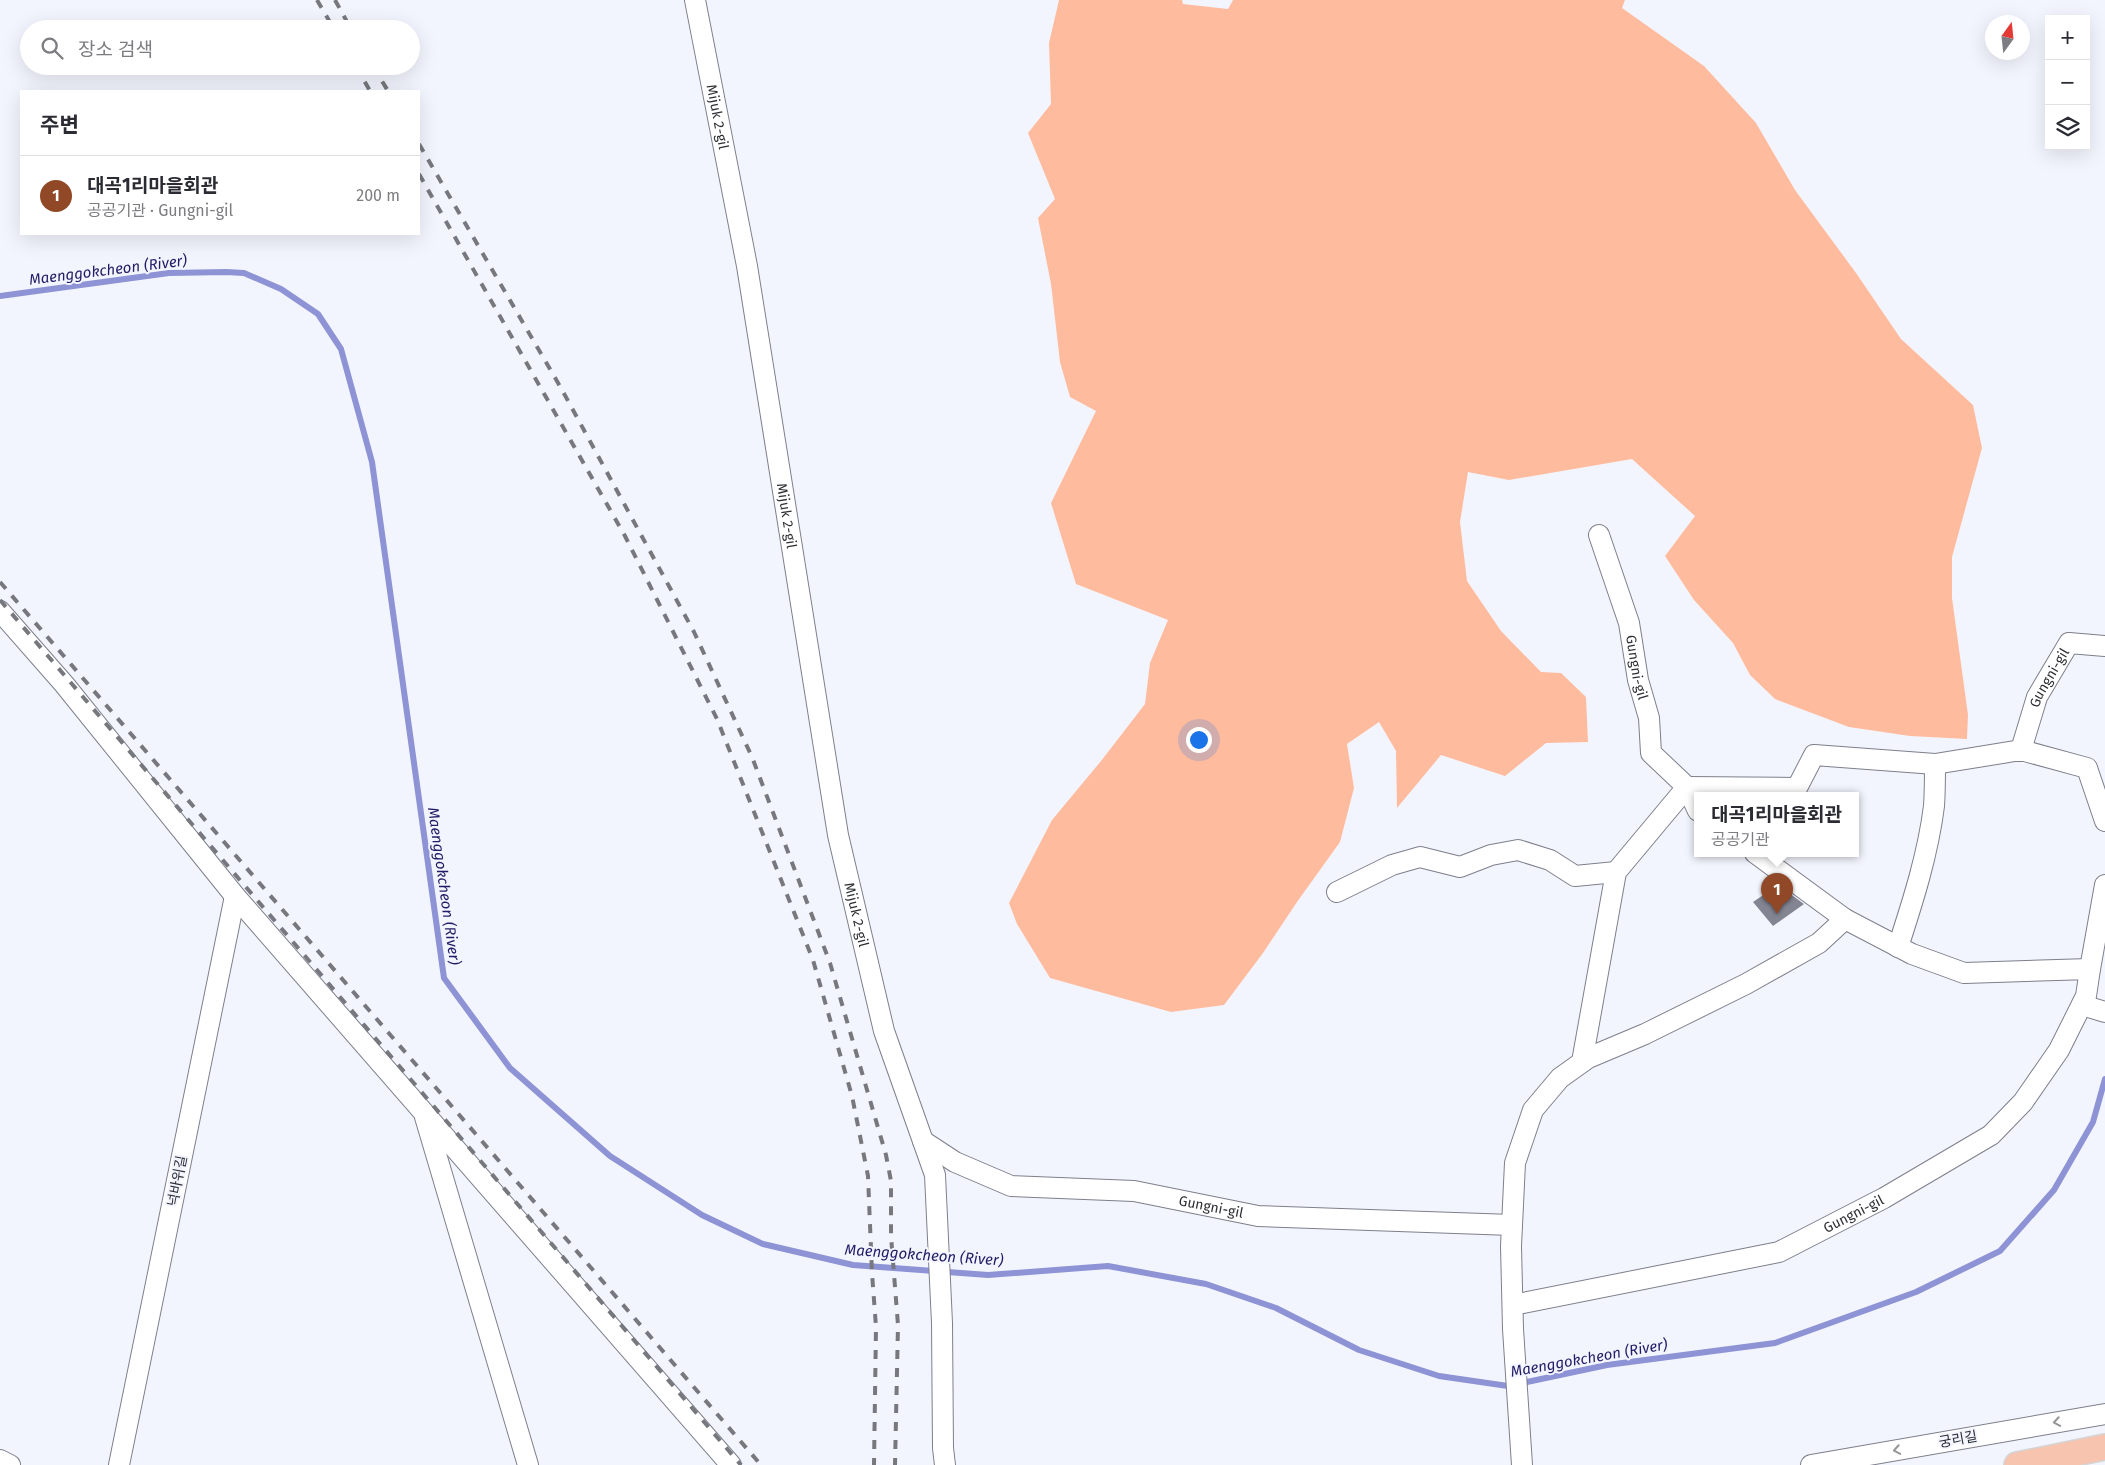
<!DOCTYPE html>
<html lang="ko">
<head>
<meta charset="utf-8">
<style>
	:root { --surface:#fff; --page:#f2f2f3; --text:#2b2b33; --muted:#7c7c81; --line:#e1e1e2; --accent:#904827 }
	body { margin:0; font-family:"Fira Sans","Noto Sans KR",sans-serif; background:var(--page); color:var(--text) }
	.controls { position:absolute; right:15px; top:15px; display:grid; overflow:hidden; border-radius:0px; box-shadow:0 5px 20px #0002 }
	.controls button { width:45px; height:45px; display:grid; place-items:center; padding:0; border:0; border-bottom:1px solid var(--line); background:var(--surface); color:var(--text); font:25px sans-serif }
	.compass { position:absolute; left:1985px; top:15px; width:45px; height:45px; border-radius:50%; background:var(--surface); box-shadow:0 5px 20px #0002; rotate:15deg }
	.you { position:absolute; left:1198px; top:739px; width:18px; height:18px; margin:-12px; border:4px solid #fff; border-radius:50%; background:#1a73e8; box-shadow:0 0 0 8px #1a73e833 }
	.badge { display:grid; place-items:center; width:32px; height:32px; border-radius:50%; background:var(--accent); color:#fff; font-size:16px; font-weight:700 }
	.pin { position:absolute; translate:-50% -41px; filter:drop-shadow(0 1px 2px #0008) }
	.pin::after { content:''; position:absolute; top:26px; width:18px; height:15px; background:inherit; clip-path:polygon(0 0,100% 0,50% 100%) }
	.popup { position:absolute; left:1694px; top:792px; width:165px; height:65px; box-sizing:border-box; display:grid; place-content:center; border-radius:0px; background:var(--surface); filter:drop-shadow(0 1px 4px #0005); font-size:16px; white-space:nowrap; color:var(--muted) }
	.popup b { font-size:19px; color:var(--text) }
	.popup::after { content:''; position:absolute; left:50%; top:100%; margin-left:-10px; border:10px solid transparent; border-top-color:var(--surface) }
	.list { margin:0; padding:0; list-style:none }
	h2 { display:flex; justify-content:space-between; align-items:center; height:65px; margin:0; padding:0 20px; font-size:21px }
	h2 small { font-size:16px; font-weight:400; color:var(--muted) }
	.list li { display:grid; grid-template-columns:32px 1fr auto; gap:15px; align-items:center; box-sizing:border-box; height:80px; padding:0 20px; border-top:1px solid var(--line) }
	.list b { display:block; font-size:19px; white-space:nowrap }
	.list p { margin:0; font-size:16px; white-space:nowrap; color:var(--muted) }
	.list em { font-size:16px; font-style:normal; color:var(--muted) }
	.icon { flex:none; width:28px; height:28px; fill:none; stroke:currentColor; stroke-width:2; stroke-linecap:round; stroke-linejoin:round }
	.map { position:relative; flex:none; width:2105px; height:1465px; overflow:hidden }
	.search { position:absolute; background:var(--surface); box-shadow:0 5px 20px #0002; left:20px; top:20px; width:400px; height:55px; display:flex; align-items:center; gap:12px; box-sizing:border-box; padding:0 18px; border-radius:28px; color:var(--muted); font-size:19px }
	.panel { position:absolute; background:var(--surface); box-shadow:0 5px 20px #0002; left:20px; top:90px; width:400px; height:145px; border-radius:0px }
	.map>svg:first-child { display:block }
	.green { fill:#ffbb9e }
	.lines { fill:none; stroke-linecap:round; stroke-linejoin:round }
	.stream { stroke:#8d93d4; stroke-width:6 }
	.building { fill:#838593 }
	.minor-casing { stroke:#7d7f8c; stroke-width:22 }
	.major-casing { stroke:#d5d5d6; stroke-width:28 }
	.minor { stroke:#fff; stroke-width:20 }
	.major { stroke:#f6c4af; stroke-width:25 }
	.rail { stroke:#76787e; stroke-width:4; stroke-dasharray:9 9; stroke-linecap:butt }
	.oneway { stroke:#96979a }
	.labels { text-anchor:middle; stroke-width:4; stroke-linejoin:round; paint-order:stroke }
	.street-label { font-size:14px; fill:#2e2f34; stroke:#f3f5fe }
	.water-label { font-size:15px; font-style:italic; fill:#221b66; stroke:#f3f5fe }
</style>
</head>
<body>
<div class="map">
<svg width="2105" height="1465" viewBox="0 0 2105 1465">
	<rect width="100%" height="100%" fill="#f3f5fe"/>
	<!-- green -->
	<path class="green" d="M 1059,0 L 1182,0 L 1183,4 L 1228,9 L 1233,0 L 1625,0 L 1622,8 L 1704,66 L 1756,123 L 1795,190 L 1856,273 L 1901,339 L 1973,405 L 1982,448 L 1952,557 L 1952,598 L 1968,715 L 1967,739 L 1910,736 L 1849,727 L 1775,699 L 1750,675 L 1733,643 L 1694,600 L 1665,556 L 1695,516 L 1632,459 L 1509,480 L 1468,472 L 1460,522 L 1467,581 L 1501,631 L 1541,672 L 1561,673 L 1586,697 L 1588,742 L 1546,743 L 1505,776 L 1441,755 L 1397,808 L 1396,751 L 1379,722 L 1347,744 L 1354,788 L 1340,842 L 1297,902 L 1263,953 L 1224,1005 L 1171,1012 L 1050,978 L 1017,924 L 1009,903 L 1052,820 L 1101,761 L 1145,704 L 1150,663 L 1168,620 L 1076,584 L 1051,503 L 1096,411 L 1070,397 L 1060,362 L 1051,284 L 1038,218 L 1055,199 L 1028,133 L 1051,104 L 1049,43 Z"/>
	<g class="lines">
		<!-- stream -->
		<path class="stream" d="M 0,296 L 169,273 L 226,272 L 244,273 L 281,289 L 318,314 L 341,349 L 372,462 L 444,978 L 510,1068 L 610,1156 L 702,1215 L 763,1244 L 853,1265 L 988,1275 L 1108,1266 L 1206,1284 L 1276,1308 L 1359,1350 L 1439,1376 L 1508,1386 L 1607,1365 L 1775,1343 L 1916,1292 L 2000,1251 L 2054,1190 L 2093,1122 L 2105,1079"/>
	</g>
	<!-- building -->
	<path class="building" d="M 1778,885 L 1804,904 L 1773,926 L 1753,902 Z"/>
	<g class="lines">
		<defs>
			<g id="minor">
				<path id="s1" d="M 695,0 L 747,266 L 838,835 L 884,1031 L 935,1175 L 942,1323 L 943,1448 L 945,1465"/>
				<path id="s2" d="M 1599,535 L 1629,623 L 1638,680 L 1649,718 L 1651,753 L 1687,787 L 1698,811"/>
				<path d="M 0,611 L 64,684 L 235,896 L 731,1465"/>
				<path id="s3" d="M 2021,750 L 2037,697 L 2069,643 L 2105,646"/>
				<path d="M 1337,892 L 1392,865 L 1420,857 L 1460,867 L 1491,855 L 1518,850 L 1550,860 L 1575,876 L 1616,872"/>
				<path d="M 1898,947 C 1913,901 1928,854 1934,806 C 1935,792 1935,778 1935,764"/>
				<path d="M 2090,969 L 2105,885"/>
				<path d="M 2082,1005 L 2105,1012"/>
				<path d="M 1582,1062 L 1616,872 L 1687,787 L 1797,788 L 1814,755 L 1935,764 L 2021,750 L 2087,768 L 2105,821"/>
				<path d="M 425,1117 L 528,1465"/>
				<path id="s4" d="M 923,1141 L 955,1162 L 1011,1186 L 1134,1191 L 1258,1216 L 1512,1225"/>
				<path id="s5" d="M 1513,1305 L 1779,1252 L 1884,1198 L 1991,1135 L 2023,1102 L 2059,1050 L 2086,996 L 2090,969 L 1964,973 L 1912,954 L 1845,919 L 1755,853"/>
				<path d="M 0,1460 L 10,1465"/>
				<path d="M 119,1465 L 235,896"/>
				<path d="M 1522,1465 L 1513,1329 L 1511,1246 L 1515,1163 L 1533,1110 L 1560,1078 L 1588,1058 L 1645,1034 L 1746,984 L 1819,943 L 1845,919"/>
				<path d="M 1811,1465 L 2105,1414"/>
			</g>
			<path id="major" d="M 2017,1465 L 2105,1447"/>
		</defs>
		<!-- minor casing -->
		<use href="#minor" class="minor-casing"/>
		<!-- major casing -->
		<use href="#major" class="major-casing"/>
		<!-- minor -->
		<use href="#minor" class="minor"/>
		<!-- major -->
		<use href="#major" class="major"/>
		<!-- rail -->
		<g class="rail">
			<path d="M 317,0 L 334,29"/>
			<path d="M 335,0 L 351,29"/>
			<path d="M 356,66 L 370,91"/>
			<path d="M 373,66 L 388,91"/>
			<path d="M 419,144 L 561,388 L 694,632 L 752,757 L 830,963 L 886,1155 L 891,1181 L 891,1236 L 898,1325 L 895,1465"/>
			<path d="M 419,174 L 625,536 L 717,719 L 813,960 L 852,1096 L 868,1176 L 872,1273 L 876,1327 L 874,1465"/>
			<path d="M 0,582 L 761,1465"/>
			<path d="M 0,600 L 741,1465"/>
		</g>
	</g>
	<!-- one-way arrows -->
	<defs><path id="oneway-chevron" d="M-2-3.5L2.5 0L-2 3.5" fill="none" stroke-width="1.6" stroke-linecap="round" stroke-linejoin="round" transform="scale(1.25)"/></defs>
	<g class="oneway">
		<use href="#oneway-chevron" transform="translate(2057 1422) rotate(170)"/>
		<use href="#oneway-chevron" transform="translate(1897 1450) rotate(170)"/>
	</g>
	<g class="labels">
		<!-- street labels -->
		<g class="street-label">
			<text dy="5" stroke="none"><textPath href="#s1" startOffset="119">Mijuk 2-gil</textPath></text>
			<text dy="5" stroke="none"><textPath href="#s1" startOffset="524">Mijuk 2-gil</textPath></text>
			<text dy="5" stroke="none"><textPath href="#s2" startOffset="138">Gungni-gil</textPath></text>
			<text dy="5" stroke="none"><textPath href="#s3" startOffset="78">Gungni-gil</textPath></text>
			<text dy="5" stroke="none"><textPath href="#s1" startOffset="929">Mijuk 2-gil</textPath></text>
			<text transform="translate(177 1181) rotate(-79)" y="5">넉바위길</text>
			<text dy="5" stroke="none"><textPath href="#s4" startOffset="301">Gungni-gil</textPath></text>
			<text dy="5" stroke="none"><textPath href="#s5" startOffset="355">Gungni-gil</textPath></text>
			<text transform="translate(1958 1439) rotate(-10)" y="5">궁리길</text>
		</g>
		<!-- water labels -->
		<g class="water-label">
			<text transform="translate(108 270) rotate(-7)" y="5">Maenggokcheon (River)</text>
			<text transform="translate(444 886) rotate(82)" y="5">Maenggokcheon (River)</text>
			<text transform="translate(924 1255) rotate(4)" y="5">Maenggokcheon (River)</text>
			<text transform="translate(1589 1358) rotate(-10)" y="5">Maenggokcheon (River)</text>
		</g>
	</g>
</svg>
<div class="controls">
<button>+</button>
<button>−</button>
<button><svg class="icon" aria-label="layers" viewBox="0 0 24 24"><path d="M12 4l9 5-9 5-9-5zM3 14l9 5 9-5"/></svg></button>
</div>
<svg class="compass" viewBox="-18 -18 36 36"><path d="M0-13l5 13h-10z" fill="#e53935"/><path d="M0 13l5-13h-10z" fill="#7c7c81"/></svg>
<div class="you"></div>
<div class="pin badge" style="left:1777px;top:914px">1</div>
<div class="popup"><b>대곡1리마을회관</b>공공기관</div>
<div class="search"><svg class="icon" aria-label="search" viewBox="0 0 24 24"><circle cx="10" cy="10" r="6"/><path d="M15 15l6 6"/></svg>장소 검색</div>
<section class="panel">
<h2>주변<small></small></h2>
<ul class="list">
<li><span class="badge">1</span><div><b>대곡1리마을회관</b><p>공공기관 · Gungni-gil</p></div><em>200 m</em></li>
</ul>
</section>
</div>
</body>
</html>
